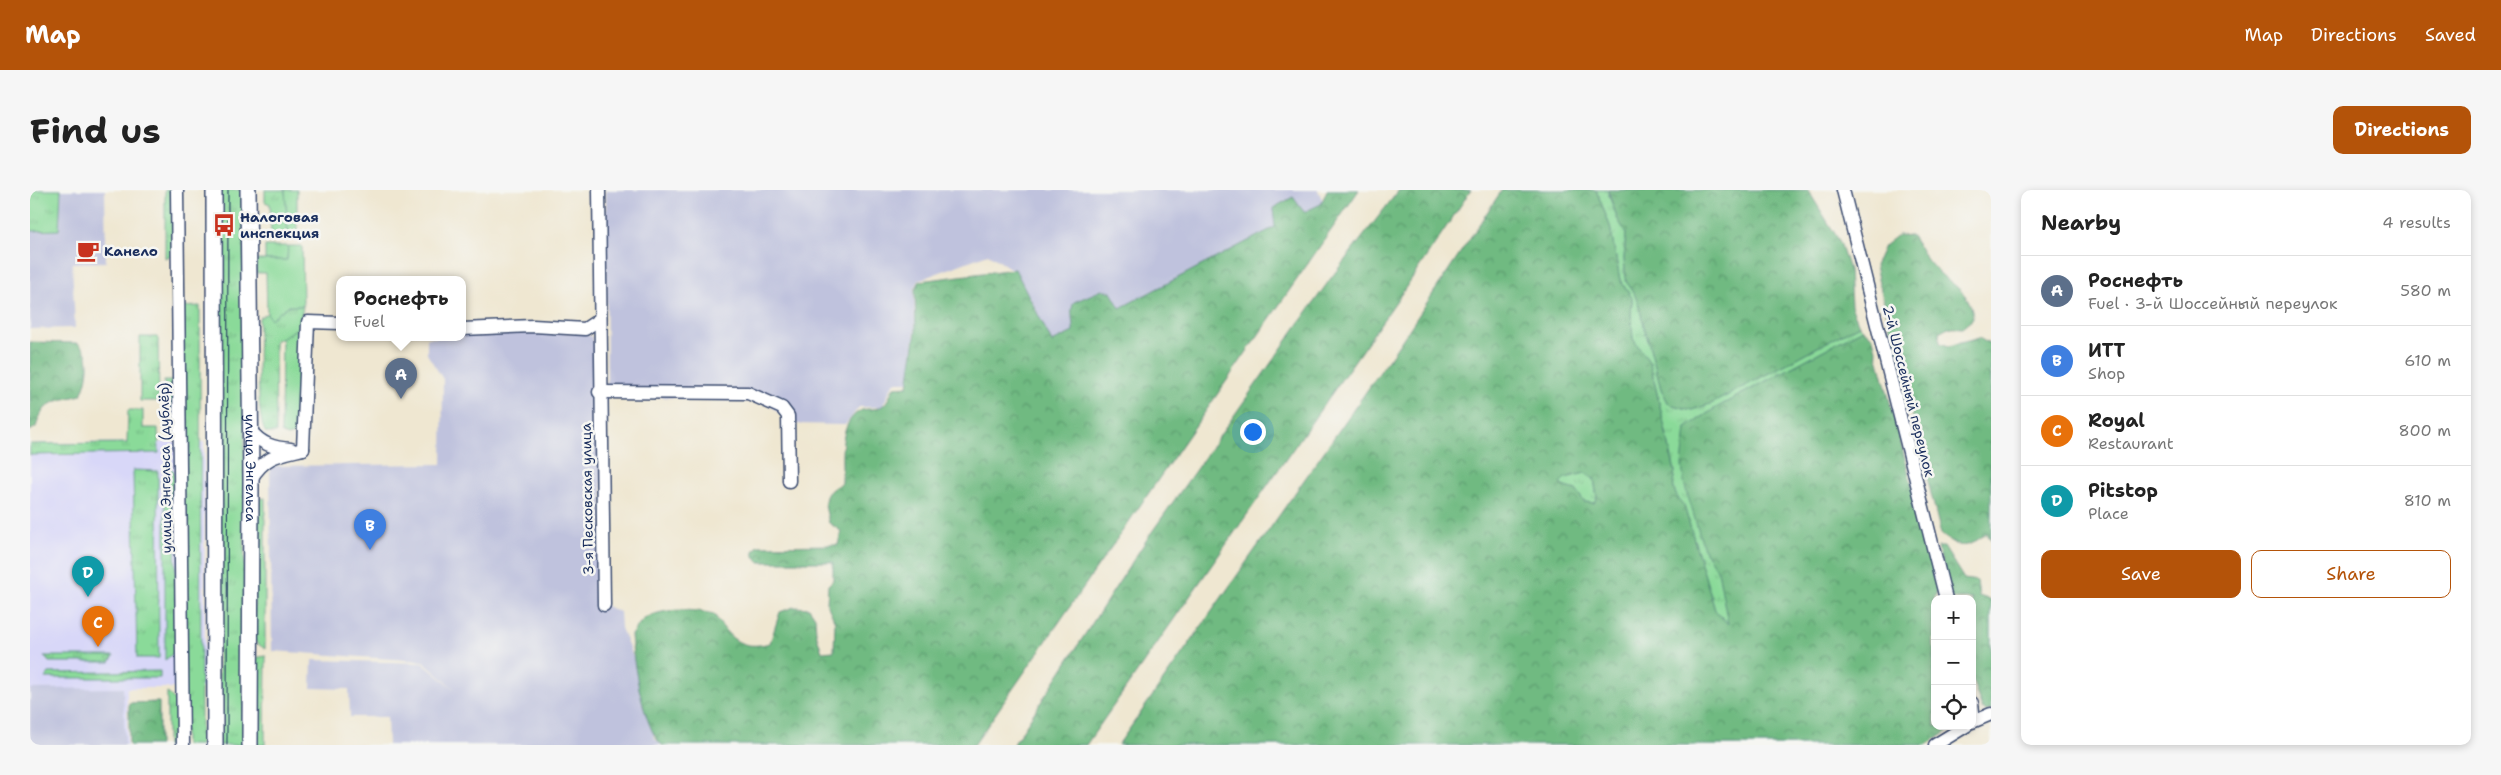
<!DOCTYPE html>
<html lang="en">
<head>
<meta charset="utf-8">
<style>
	:root { --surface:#fff; --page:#f6f6f6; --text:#222; --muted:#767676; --line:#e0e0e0; --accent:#b45309 }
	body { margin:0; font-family:"Shantell Sans",sans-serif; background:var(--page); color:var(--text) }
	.controls { position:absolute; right:15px; bottom:15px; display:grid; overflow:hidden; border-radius:10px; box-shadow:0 2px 8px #0003 }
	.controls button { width:45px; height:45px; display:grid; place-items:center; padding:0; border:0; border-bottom:1px solid var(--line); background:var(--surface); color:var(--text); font:25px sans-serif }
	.you { position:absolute; left:1222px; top:241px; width:18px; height:18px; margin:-12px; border:4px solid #fff; border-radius:50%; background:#1a73e8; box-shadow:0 0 0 8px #1a73e833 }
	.badge { display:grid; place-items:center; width:32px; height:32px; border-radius:50%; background:var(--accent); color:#fff; font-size:16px; font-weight:700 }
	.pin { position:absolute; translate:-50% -41px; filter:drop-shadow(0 1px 2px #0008) }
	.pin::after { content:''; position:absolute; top:26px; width:18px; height:15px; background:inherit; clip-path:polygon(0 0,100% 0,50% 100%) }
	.popup { position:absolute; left:306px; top:86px; width:130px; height:65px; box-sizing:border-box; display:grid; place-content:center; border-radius:10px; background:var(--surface); filter:drop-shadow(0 1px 4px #0005); font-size:16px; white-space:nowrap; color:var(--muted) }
	.popup b { font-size:19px; color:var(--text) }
	.popup::after { content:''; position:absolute; left:50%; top:100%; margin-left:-10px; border:10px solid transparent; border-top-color:var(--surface) }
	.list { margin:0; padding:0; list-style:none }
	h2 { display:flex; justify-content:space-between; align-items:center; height:65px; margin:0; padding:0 20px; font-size:21px }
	h2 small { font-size:16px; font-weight:400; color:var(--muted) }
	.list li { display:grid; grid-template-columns:32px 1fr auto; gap:15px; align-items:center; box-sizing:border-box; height:70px; padding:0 20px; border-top:1px solid var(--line) }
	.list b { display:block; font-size:19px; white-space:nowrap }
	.list p { margin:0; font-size:16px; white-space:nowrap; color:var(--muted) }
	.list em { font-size:16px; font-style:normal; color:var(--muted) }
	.actions { display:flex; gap:10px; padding:15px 20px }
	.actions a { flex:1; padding:11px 0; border:1px solid var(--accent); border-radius:10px; text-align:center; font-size:18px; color:var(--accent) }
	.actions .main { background:var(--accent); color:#fff }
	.icon { flex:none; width:28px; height:28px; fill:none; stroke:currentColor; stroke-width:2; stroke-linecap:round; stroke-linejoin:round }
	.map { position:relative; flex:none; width:1961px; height:555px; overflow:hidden; border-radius:10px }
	header { display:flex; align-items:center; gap:30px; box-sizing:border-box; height:70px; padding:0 25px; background:var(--accent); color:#fff }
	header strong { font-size:24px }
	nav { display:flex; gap:28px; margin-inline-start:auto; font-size:18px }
	.intro { display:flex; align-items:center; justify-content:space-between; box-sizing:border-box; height:120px; padding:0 30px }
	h1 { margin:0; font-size:35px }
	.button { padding:12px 22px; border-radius:10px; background:var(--accent); color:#fff; font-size:18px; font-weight:700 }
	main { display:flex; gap:30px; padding:0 30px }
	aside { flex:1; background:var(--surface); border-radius:10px; box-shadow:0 2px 8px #0003 }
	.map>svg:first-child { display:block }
	.built { fill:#d8d7f8 }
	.industrial { fill:#bfc2dd }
	.grass { fill:url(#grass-tufts); stroke:#52847c }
	.forest { fill:url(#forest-crowns); stroke:#457470; fill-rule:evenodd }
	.park { fill:#8ada99; stroke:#52847c }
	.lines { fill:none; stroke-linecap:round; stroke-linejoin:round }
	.minor-casing { stroke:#3b4b6f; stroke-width:15 }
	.major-casing { stroke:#3b4b6f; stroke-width:18 }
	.minor { stroke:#fff; stroke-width:12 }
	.major { stroke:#fff; stroke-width:15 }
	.tram { stroke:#1b2f5e; stroke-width:1 }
	.labels { text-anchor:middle; stroke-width:5; stroke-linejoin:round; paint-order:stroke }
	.poi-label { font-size:14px; font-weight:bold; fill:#1b2f5e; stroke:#f6f6f2; text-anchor:start }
	.street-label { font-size:14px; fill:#1b2f5e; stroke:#f6f6f2 }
</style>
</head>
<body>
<header>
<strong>Map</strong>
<nav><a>Map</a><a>Directions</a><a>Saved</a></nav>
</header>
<div class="intro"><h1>Find us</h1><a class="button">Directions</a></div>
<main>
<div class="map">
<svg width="1961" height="555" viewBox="0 0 1961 555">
	<defs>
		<pattern id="grass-tufts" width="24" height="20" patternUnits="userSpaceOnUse" patternTransform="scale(1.25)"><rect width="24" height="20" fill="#8ada99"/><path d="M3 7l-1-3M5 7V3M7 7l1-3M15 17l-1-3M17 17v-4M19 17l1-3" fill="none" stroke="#76bb86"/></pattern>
		<pattern id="forest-crowns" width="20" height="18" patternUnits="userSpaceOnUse" patternTransform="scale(1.25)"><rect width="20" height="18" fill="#6fba81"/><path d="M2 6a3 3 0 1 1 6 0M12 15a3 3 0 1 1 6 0" fill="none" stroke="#5a986d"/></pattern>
	</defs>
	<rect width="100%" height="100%" fill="#f6f6f2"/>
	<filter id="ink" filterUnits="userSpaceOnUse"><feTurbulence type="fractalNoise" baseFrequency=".02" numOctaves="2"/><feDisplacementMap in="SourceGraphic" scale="10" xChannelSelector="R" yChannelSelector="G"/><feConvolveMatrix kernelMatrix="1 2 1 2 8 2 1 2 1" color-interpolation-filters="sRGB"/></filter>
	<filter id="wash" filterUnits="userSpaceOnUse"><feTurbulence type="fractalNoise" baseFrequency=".0096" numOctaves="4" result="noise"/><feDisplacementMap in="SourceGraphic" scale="20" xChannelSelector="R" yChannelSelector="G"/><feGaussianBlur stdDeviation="1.12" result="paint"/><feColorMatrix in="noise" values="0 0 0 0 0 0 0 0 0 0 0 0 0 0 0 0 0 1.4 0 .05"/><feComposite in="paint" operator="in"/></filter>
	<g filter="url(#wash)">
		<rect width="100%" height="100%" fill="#efe7d1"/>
		<!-- built -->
		<path class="built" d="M 174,252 L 175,498 L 97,498 L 97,555 L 0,555 L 0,260 L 9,260 L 9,253 Z"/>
		<!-- industrial -->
		<g class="industrial">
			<path d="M 0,0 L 75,0 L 76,72 L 42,73 L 45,138 L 0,139 Z"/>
			<path d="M 576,0 L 1288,0 L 1295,16 L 1020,160 L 983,80 L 958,64 L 889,90 L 884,100 L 885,140 L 879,192 L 864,192 L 852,217 L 829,217 L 815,235 L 763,234 L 737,213 L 577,204 Z"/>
			<path d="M 498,141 L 553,143 L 562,147 L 565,155 L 566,236 L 552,237 L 552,240 L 571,240 L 574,415 L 590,422 L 591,438 L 603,467 L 612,511 L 625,549 L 632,555 L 358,555 L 357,527 L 320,527 L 319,499 L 281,498 L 282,470 L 392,473 L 429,503 L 392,471 L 242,461 L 240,276 L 412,274 L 413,189 L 397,164 L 397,148 L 432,148 L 432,143 Z"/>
			<path d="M 93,498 L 95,555 L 0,555 L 0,499 Z"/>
		</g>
		<!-- grass -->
		<g class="grass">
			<path d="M 0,0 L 31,0 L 29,40 L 0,41 Z"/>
			<path d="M 135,0 L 146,0 L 147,63 L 135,68 Z"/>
			<path d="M 188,0 L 212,0 L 215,92 L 214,555 L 189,555 Z"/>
			<path d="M 235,0 L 255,0 L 258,42 L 241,45 L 240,14 L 235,12 Z"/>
			<path d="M 1566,0 L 1577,0 L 1587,28 L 1596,43 L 1594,69 L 1596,90 L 1607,109 L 1631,199 L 1639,214 L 1662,220 L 1683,213 L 1829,135 L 1833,139 L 1684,219 L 1656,238 L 1675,362 L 1688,380 L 1699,435 L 1685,420 L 1654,316 C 1644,304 1641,297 1645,281 L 1620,173 L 1603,149 L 1601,125 L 1602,108 L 1590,90 L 1580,36 Z"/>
			<path d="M 235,56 L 258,56 L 257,70 L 235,70 Z"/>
			<path d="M 170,116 L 171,555 L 155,555 L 150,117 Z"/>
			<path d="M 258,116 L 273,116 L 270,136 L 251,149 L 245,150 L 246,243 L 236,243 C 225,229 229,150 229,128 L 237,123 L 242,128 Z"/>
			<path d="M 110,147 L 128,147 L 129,211 L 110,211 Z"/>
			<path d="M 134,191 L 146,191 L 146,223 L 135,223 Z"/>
			<path d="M 98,220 L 113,220 L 113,238 L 128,238 L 129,263 L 0,265 L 0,254 L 97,253 Z"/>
			<path d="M 135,275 L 144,281 L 147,454 L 145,462 L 135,470 Z"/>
			<path d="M 103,280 L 128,281 L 129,468 L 107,468 Z"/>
			<path d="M 1555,283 L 1564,289 L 1567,307 L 1564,313 L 1554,312 L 1546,300 L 1532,296 L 1530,293 L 1535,288 Z"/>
			<path d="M 14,466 L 84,466 L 80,472 L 19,472 Z"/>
			<path d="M 130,481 L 130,488 L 15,488 L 19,483 Z"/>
			<path d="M 137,503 C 153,511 147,540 147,555 L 137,555 Z"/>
		</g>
		<!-- forest -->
		<g class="forest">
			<path d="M 1297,0 L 1329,0 L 944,555 L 632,555 C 613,538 603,471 601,445 C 605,440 609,433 614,429 C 634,417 662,419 684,424 C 699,448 710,461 740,453 L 750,422 L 764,417 L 779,418 L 785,427 L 786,443 L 792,462 L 804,461 L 805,432 L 797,414 L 798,395 L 803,390 L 803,372 L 728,372 L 724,366 L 724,361 L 728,356 L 808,355 L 811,341 L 799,333 C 794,311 790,304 812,293 C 813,271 807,233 830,221 C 833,219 838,219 841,219 C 856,219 858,209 864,197 L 878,196 L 886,141 L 885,100 L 890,91 L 985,79 L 1022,152 L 1043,142 C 1044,131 1039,122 1044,112 L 1072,100 L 1081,102 L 1090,118 L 1245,37 L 1243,18 L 1263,7 L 1274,22 L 1291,14 Z"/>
			<path d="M 1369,0 L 1441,0 L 1374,100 L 1056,555 L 983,555 L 1119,346 L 1301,88 Z"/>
			<path d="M 1472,0 L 1566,0 L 1580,36 L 1590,90 L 1602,108 L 1601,125 L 1603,149 L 1620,173 L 1645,282 C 1641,297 1644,304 1654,316 L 1685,420 L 1698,434 L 1688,381 L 1675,362 L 1654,293 L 1652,275 L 1656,238 L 1684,219 L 1833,139 L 1843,148 L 1905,382 L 1908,399 L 1904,409 L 1903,421 L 1905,536 L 1926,536 L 1896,555 L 1088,555 L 1366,159 ZM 1555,283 L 1564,289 L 1567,307 L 1564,313 L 1554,312 L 1546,300 L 1532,296 L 1530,293 L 1535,288 Z"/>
			<path d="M 1578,0 L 1778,0 L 1810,52 L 1819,80 L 1821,116 L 1829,135 L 1683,213 L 1662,220 L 1639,214 L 1631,199 L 1607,109 L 1596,90 L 1594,69 L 1596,43 L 1587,28 Z"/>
			<path d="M 1868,45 L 1882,46 C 1889,56 1895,69 1904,78 C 1922,96 1942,101 1943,129 L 1932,138 L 1918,137 L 1909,142 L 1910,153 L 1919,156 L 1949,148 L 1961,155 L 1961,351 L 1957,343 C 1937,358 1931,361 1911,344 L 1845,76 L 1854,56 Z"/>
			<path d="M 0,152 L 47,153 C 64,162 58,190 51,205 C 26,212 14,209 6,237 L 0,241 Z"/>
			<path d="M 1908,357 L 1914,357 L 1934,389 L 1947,391 L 1949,406 L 1961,410 L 1961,520 L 1957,521 L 1952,519 L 1942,489 L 1942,409 L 1920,409 Z"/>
			<path d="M 129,512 L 129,555 L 99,555 L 99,513 Z"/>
		</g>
		<!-- park -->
		<g class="park">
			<path d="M 255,0 L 267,0 L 267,42 L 258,42 Z"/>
			<path d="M 258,56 L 272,56 L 273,116 L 258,116 L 241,129 L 237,123 L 236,83 L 226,83 L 226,70 L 257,70 Z"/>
			<path d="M 270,136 L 268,243 L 257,246 L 251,243 L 252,149 Z"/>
			<path d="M 235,308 L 235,459 L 224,451 L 224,309 Z"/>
			<path d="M 236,466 L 235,555 L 224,555 L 223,468 Z"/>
		</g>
	</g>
	<g filter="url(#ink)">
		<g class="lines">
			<defs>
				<g id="minor">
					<path d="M 147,0 L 153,555"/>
					<path d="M 569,0 L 574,415"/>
					<path d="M 1813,0 L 1916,409"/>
					<path d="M 432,139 L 503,136 L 555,139 L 570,129"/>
					<path d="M 569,202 L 718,203 L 752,218 L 758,226 L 759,291"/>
					<path d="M 220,240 C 231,254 243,258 261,259"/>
					<path d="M 273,259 L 278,132 L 310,133"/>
					<path d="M 221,289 C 235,266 248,265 273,259"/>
					<path d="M 1942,513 L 1944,531"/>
					<path d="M 1942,532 L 1961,524"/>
					<path d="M 1905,555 L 1936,536"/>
				</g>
				<g id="major">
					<path d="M 184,0 L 185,555"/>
					<path id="s1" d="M 218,0 L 221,289 L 220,555"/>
				</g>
			</defs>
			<!-- minor casing -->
			<use href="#minor" class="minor-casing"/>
			<!-- major casing -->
			<use href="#major" class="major-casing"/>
			<!-- minor -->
			<use href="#minor" class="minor"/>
			<!-- major -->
			<use href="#major" class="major"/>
			<!-- tram -->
			<path class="tram" d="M 197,555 L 198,0"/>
		</g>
	</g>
	<!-- icons -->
	<defs>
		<symbol id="bus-bare" viewBox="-9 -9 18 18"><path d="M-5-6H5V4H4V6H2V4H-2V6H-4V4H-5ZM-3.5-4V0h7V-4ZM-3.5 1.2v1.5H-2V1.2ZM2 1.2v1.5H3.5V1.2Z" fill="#c8321e" stroke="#f6f6f2" stroke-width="2.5" paint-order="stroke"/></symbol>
		<symbol id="cafe-bare" viewBox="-9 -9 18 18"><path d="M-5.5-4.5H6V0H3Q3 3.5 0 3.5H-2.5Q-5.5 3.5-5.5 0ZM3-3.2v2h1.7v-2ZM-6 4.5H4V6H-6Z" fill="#c8321e" stroke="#f6f6f2" stroke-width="2.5" paint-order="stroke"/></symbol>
	</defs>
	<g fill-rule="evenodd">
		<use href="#bus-bare" x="178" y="19" width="32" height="32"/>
		<use href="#cafe-bare" x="42" y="45" width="32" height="32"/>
	</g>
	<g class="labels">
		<!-- poi labels -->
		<g class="poi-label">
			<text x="210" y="32">Налоговая<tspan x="210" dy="16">инспекция</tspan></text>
			<text x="74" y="66">Канело</text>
		</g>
		<!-- street labels -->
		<g class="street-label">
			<text transform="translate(1879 201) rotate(76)" y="5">2-й Шоссейный переулок</text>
			<text dy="5" stroke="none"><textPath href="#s1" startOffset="278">улица Энгельса</textPath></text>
			<text transform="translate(135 278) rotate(-91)" y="5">улица Энгельса (дублёр)</text>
			<text transform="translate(557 309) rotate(-91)" y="5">3-я Песковская улица</text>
		</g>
	</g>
</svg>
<div class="controls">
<button>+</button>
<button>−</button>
<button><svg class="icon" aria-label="locate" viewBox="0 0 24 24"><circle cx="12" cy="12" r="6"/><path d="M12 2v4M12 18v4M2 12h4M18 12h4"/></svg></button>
</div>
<div class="you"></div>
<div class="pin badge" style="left:371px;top:209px;background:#5c6f8a">A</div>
<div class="popup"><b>Роснефть</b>Fuel</div>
<div class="pin badge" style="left:340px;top:360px;background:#3f7fe0">B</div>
<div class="pin badge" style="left:68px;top:457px;background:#e8710a">C</div>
<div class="pin badge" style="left:58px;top:407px;background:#0f9aa8">D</div>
</div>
<aside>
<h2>Nearby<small>4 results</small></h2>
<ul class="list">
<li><span class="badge" style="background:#5c6f8a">A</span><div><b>Роснефть</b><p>Fuel · 3-й Шоссейный переулок</p></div><em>580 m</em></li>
<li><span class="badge" style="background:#3f7fe0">B</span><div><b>ИТТ</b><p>Shop</p></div><em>610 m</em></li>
<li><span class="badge" style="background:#e8710a">C</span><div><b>Royal</b><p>Restaurant</p></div><em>800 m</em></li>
<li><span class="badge" style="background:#0f9aa8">D</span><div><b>Pitstop</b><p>Place</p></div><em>810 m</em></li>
</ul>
<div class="actions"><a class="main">Save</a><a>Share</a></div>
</aside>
</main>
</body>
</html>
